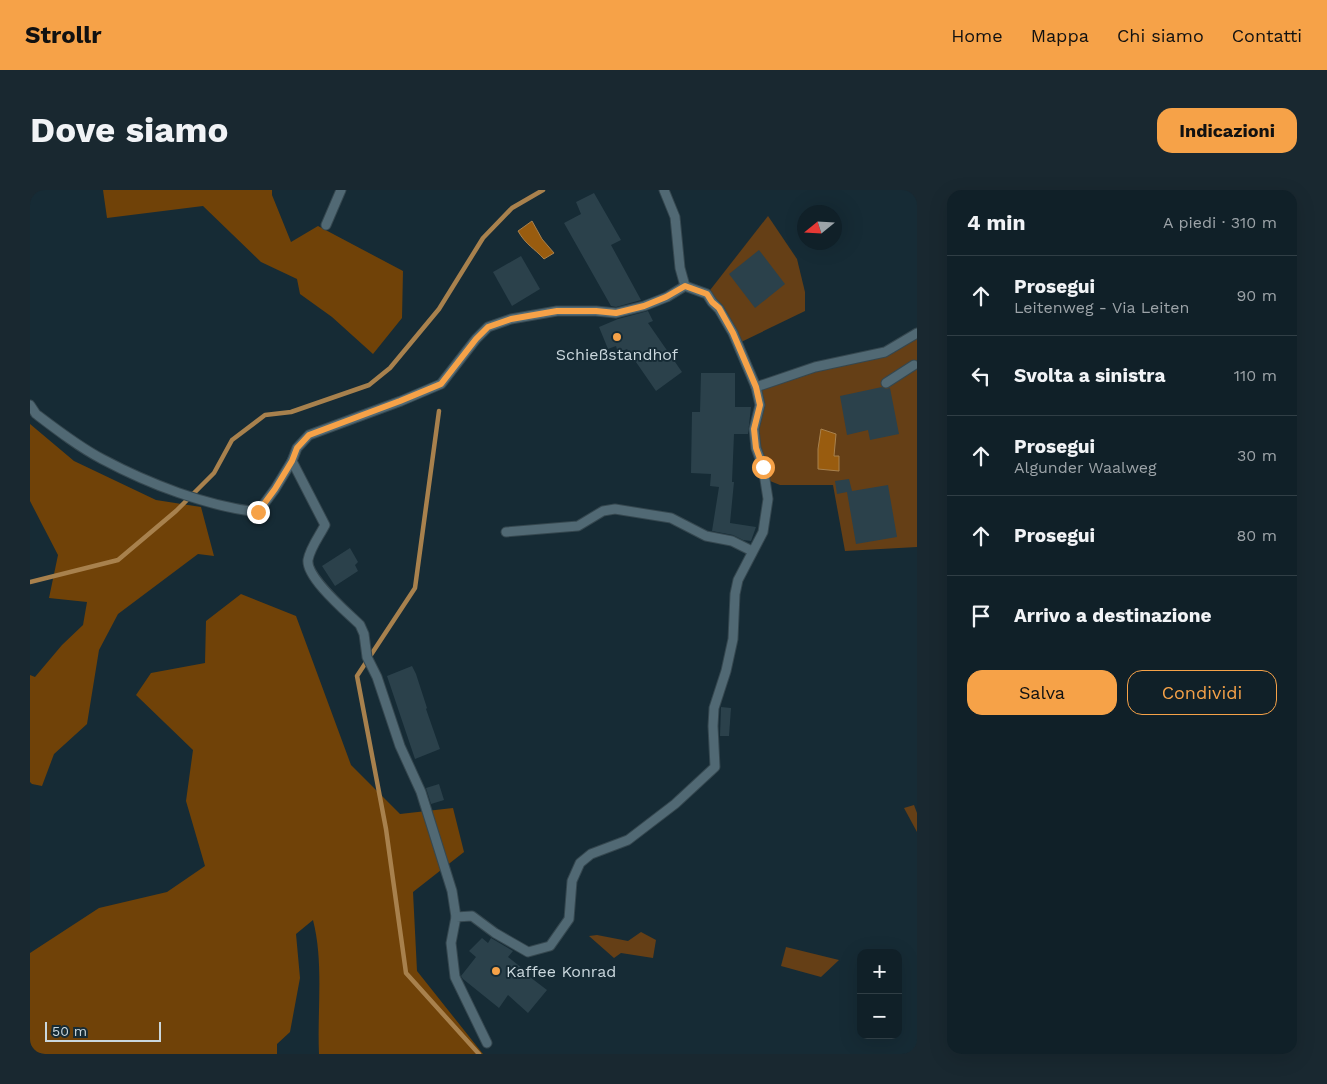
<!DOCTYPE html>
<html lang="it">
<head>
<meta charset="utf-8">
<style>
	:root { --surface:#102028; --page:#192830; --text:#f1f3f6; --muted:#9ca3a8; --line:#303e45; --accent:#f6a248 }
	body { margin:0; font-family:"Work Sans",sans-serif; background:var(--page); color:var(--text) }
	.controls { position:absolute; right:15px; bottom:15px; display:grid; overflow:hidden; border-radius:10px; box-shadow:0 5px 20px #0002 }
	.controls button { width:45px; height:45px; display:grid; place-items:center; padding:0; border:0; border-bottom:1px solid var(--line); background:var(--surface); color:var(--text); font:25px sans-serif }
	.compass { position:absolute; left:767px; top:15px; width:45px; height:45px; border-radius:50%; background:var(--surface); box-shadow:0 5px 20px #0002; rotate:252deg }
	.scale { position:absolute; left:15px; bottom:12px; width:116px; box-sizing:border-box; padding-left:5px; border:2px solid #cad7dd; border-top:0; font-size:14px; line-height:18px; white-space:nowrap; color:#cad7dd; -webkit-text-stroke:4px #162b35; paint-order:stroke }
	.stop { position:absolute; width:15px; height:15px; margin:-11px; border:4px solid #f6a248; border-radius:50%; background:#fff }
	.stop.end { background:#f6a248; border-color:#fff; box-shadow:0 1px 5px #0008 }
	.list { margin:0; padding:0; list-style:none }
	h2 { display:flex; justify-content:space-between; align-items:center; height:65px; margin:0; padding:0 20px; font-size:21px }
	h2 small { font-size:16px; font-weight:400; color:var(--muted) }
	.list li { display:grid; grid-template-columns:32px 1fr auto; gap:15px; align-items:center; box-sizing:border-box; height:80px; padding:0 20px; border-top:1px solid var(--line) }
	.list b { display:block; font-size:19px; white-space:nowrap }
	.list p { margin:0; font-size:16px; white-space:nowrap; color:var(--muted) }
	.list em { font-size:16px; font-style:normal; color:var(--muted) }
	.actions { display:flex; gap:10px; padding:15px 20px }
	.actions a { flex:1; padding:11px 0; border:1px solid var(--accent); border-radius:15px; text-align:center; font-size:18px; color:var(--accent) }
	.actions .main { background:var(--accent); color:#111 }
	.icon { flex:none; width:28px; height:28px; fill:none; stroke:currentColor; stroke-width:2; stroke-linecap:round; stroke-linejoin:round }
	.map { position:relative; flex:none; width:887px; height:864px; overflow:hidden; border-radius:15px }
	header { display:flex; align-items:center; gap:30px; box-sizing:border-box; height:70px; padding:0 25px; background:var(--accent); color:#111 }
	header strong { font-size:24px }
	nav { display:flex; gap:28px; margin-inline-start:auto; font-size:18px }
	.intro { display:flex; align-items:center; justify-content:space-between; box-sizing:border-box; height:120px; padding:0 30px }
	h1 { margin:0; font-size:35px }
	.button { padding:12px 22px; border-radius:15px; background:var(--accent); color:#111; font-size:18px; font-weight:700 }
	main { display:flex; gap:30px; padding:0 30px }
	aside { flex:1; background:var(--surface); border-radius:15px; box-shadow:0 5px 20px #0002 }
	.map>svg:first-child { display:block }
	.green { fill:#653f16 }
	.forest { fill:#704208 }
	.water { fill:#995c0f; stroke:#a8814d }
	.lines { fill:none; stroke-linecap:round; stroke-linejoin:round }
	.stream { stroke:#a8814d; stroke-width:4.5 }
	.building { fill:#2b414b }
	.service-casing { stroke:#35474f; stroke-width:11 }
	.service { stroke:#516974; stroke-width:9 }
	.route { stroke:#f6a248; stroke-width:6 }
	.poi-dot { fill:#f6a248; stroke:#162b35; stroke-width:2 }
	.labels { text-anchor:middle; stroke-width:4; stroke-linejoin:round; paint-order:stroke }
	.poi-label { font-size:16px; fill:#cad7dd; stroke:#162b35 }
</style>
</head>
<body>
<header>
<strong>Strollr</strong>
<nav><a>Home</a><a>Mappa</a><a>Chi siamo</a><a>Contatti</a></nav>
</header>
<div class="intro"><h1>Dove siamo</h1><a class="button">Indicazioni</a></div>
<main>
<div class="map">
<svg width="887" height="864" viewBox="0 0 887 864">
	<rect width="100%" height="100%" fill="#162b35"/>
	<!-- green -->
	<g class="green">
		<path d="M 738,26 L 767,69 L 775,102 L 775,121 L 707,154 L 677,104 Z"/>
		<path d="M 887,143 L 887,357 L 815,361 L 803,295 L 750,295 L 735,289 L 726,258 L 726,197 L 855,162 Z"/>
		<path d="M 884,615 L 887,623 L 887,642 L 874,618 Z"/>
		<path d="M 611,742 L 626,750 L 623,768 L 591,763 L 584,768 L 559,746 L 567,745 L 598,751 Z"/>
		<path d="M 756,757 L 809,770 L 791,787 L 751,776 Z"/>
	</g>
	<!-- forest -->
	<g class="forest">
		<path d="M 73,0 L 242,0 L 242,5 L 261,52 L 288,36 L 373,81 L 372,128 L 343,164 L 302,127 L 270,104 L 267,89 L 231,72 L 173,16 L 77,28 Z"/>
		<path d="M 0,234 L 44,271 L 126,310 L 171,317 L 184,366 L 168,364 L 88,424 L 69,460 L 57,534 L 24,564 L 12,596 L 2,594 L 0,592 L 0,485 L 5,487 L 32,455 L 53,435 L 57,412 L 19,408 L 28,365 L 0,311 Z"/>
		<path d="M 211,404 L 266,426 L 321,575 L 370,624 L 423,618 L 434,662 L 383,702 L 387,781 L 453,864 L 289,864 C 287,820 294,773 283,730 L 266,744 L 270,788 L 260,842 L 247,854 L 247,864 L 0,864 L 0,763 L 69,718 L 137,702 L 175,676 L 156,611 L 163,560 L 106,505 L 121,483 L 175,473 L 176,431 Z"/>
	</g>
	<!-- water -->
	<g class="water">
		<path d="M 502,31 L 512,49 L 524,63 L 514,69 C 504,58 496,55 488,41 Z"/>
		<path d="M 791,239 L 806,244 L 804,266 L 809,266 L 809,281 L 788,279 L 788,259 Z"/>
	</g>
	<g class="lines">
		<!-- stream -->
		<g class="stream">
			<path d="M 409,221 L 385,398 L 327,486 L 356,639 L 376,783 L 449,864"/>
			<path d="M 0,392 L 88,370 L 146,321 L 184,283 L 202,250 L 235,225 L 261,222 L 339,195 L 360,178 L 409,119 L 453,48 L 482,18 L 513,0"/>
		</g>
	</g>
	<!-- building -->
	<g class="building">
		<path d="M 564,3 L 591,50 L 581,55 L 611,110 L 586,117 L 581,116 L 534,33 L 551,24 L 546,12 Z"/>
		<path d="M 729,60 L 755,94 L 725,118 L 699,84 Z"/>
		<path d="M 491,66 L 510,99 L 482,116 L 463,82 Z"/>
		<path d="M 618,121 L 623,131 L 618,133 L 652,182 L 626,201 L 597,159 L 588,163 L 586,156 L 578,159 L 569,137 L 588,129 Z"/>
		<path d="M 671,183 L 705,183 L 705,217 L 721,217 L 718,244 L 704,244 L 702,292 L 704,292 L 700,333 L 726,337 L 721,351 L 713,350 L 703,345 L 682,341 L 689,297 L 680,296 L 681,284 L 661,283 L 662,222 L 670,222 Z"/>
		<path d="M 852,197 L 856,199 L 860,198 L 869,244 L 840,250 L 838,240 L 817,245 L 810,206 Z"/>
		<path d="M 819,289 L 822,301 L 858,295 L 867,347 L 826,354 L 817,302 L 807,304 L 805,291 Z"/>
		<path d="M 320,358 L 328,372 L 325,375 L 328,381 L 305,396 L 292,376 Z"/>
		<path d="M 382,476 L 386,484 L 397,518 L 396,519 L 410,559 L 385,569 L 357,486 Z"/>
		<path d="M 691,517 L 701,518 L 699,546 L 690,546 Z"/>
		<path d="M 409,594 L 414,610 L 401,614 L 396,598 Z"/>
		<path d="M 452,748 L 458,753 L 461,748 L 478,758 L 483,761 L 478,767 L 497,782 L 496,784 L 517,800 L 498,823 L 478,805 L 469,818 L 433,789 L 431,786 L 446,767 L 439,761 Z"/>
	</g>
	<g class="lines">
		<defs>
			<g id="service">
				<path d="M 634,0 L 645,27 L 650,78 L 655,96"/>
				<path d="M 296,35 L 311,0"/>
				<path d="M 856,193 L 884,175"/>
				<path d="M 726,197 L 785,177 L 855,162 L 887,143"/>
				<path d="M 0,215 L 6,224 C 27,240 49,257 72,269 C 119,294 176,316 228,322 L 245,299 L 262,271 L 267,258 L 279,245 L 371,211 L 411,194 L 446,149 L 458,137 L 481,129 L 527,121 L 566,121 L 586,123 L 614,116 L 637,107 L 655,96"/>
				<path d="M 262,271 L 295,335 C 290,345 280,358 278,370 C 276,388 318,423 330,435 L 334,444 L 337,467 L 347,487 L 370,556 L 391,602 L 422,701 L 426,727"/>
				<path d="M 476,342 L 548,336 L 573,321 L 585,319 L 641,328 L 676,346 L 702,351 L 722,361"/>
				<path d="M 457,853 L 425,787 L 421,753 L 426,727 L 442,726 L 465,743 L 498,762 L 520,756 L 539,729 L 542,691 L 550,673 L 561,664 L 598,650 L 645,614 L 685,577 L 683,536 L 684,518 L 696,481 L 703,449 L 705,404 L 708,390 L 733,342 L 738,309 L 733,277 L 726,258 L 724,239 L 730,215 L 726,197 L 703,143 L 689,119 L 682,112 L 677,104 L 655,96"/>
			</g>
		</defs>
		<!-- service casing -->
		<use href="#service" class="service-casing"/>
		<!-- service -->
		<use href="#service" class="service"/>
	</g>
	<g class="lines">
		<!-- route -->
		<path class="route" d="M 228,322 L 245,299 L 262,271 L 267,258 L 279,245 L 370,211 L 411,194 L 446,149 L 458,137 L 481,129 L 527,121 L 566,121 L 586,123 L 614,116 L 636,107 L 655,96 L 677,104 L 682,112 L 689,118 L 703,143 L 726,197 L 730,215 L 724,239 L 726,258 L 733,277"/>
	</g>
	<!-- markers -->
	<g class="poi-dot">
		<circle cx="587" cy="147" r="5"/>
		<circle cx="466" cy="781" r="5"/>
	</g>
	<g class="labels">
		<!-- poi labels -->
		<g class="poi-label">
			<text x="587" y="170">Schießstandhof</text>
			<text x="476" y="787" text-anchor="start">Kaffee Konrad</text>
		</g>
	</g>
</svg>
<div class="controls">
<button>+</button>
<button>−</button>
</div>
<svg class="compass" viewBox="-18 -18 36 36"><path d="M0-13l5 13h-10z" fill="#e53935"/><path d="M0 13l5-13h-10z" fill="#9ca3a8"/></svg>
<div class="scale">50 m</div>
<div class="stop" style="left:733px;top:277px"></div>
<div class="stop end" style="left:228px;top:322px"></div>
</div>
<aside>
<h2>4 min<small>A piedi · 310 m</small></h2>
<ul class="list">
<li><svg class="icon" aria-label="ahead" viewBox="0 0 24 24"><path d="M12 20V5M6 11l6-6 6 6"/></svg><div><b>Prosegui</b><p>Leitenweg - Via Leiten</p></div><em>90 m</em></li>
<li><svg class="icon" aria-label="left" viewBox="0 0 24 24"><path d="M17 20v-9H6M10 6l-5 5 5 5"/></svg><div><b>Svolta a sinistra</b></div><em>110 m</em></li>
<li><svg class="icon" aria-label="ahead" viewBox="0 0 24 24"><path d="M12 20V5M6 11l6-6 6 6"/></svg><div><b>Prosegui</b><p>Algunder Waalweg</p></div><em>30 m</em></li>
<li><svg class="icon" aria-label="ahead" viewBox="0 0 24 24"><path d="M12 20V5M6 11l6-6 6 6"/></svg><div><b>Prosegui</b></div><em>80 m</em></li>
<li><svg class="icon" aria-label="arrive" viewBox="0 0 24 24"><path d="M6 21V4h12l-3 4 3 4H6"/></svg><div><b>Arrivo a destinazione</b></div></li>
</ul>
<div class="actions"><a class="main">Salva</a><a>Condividi</a></div>
</aside>
</main>
</body>
</html>
